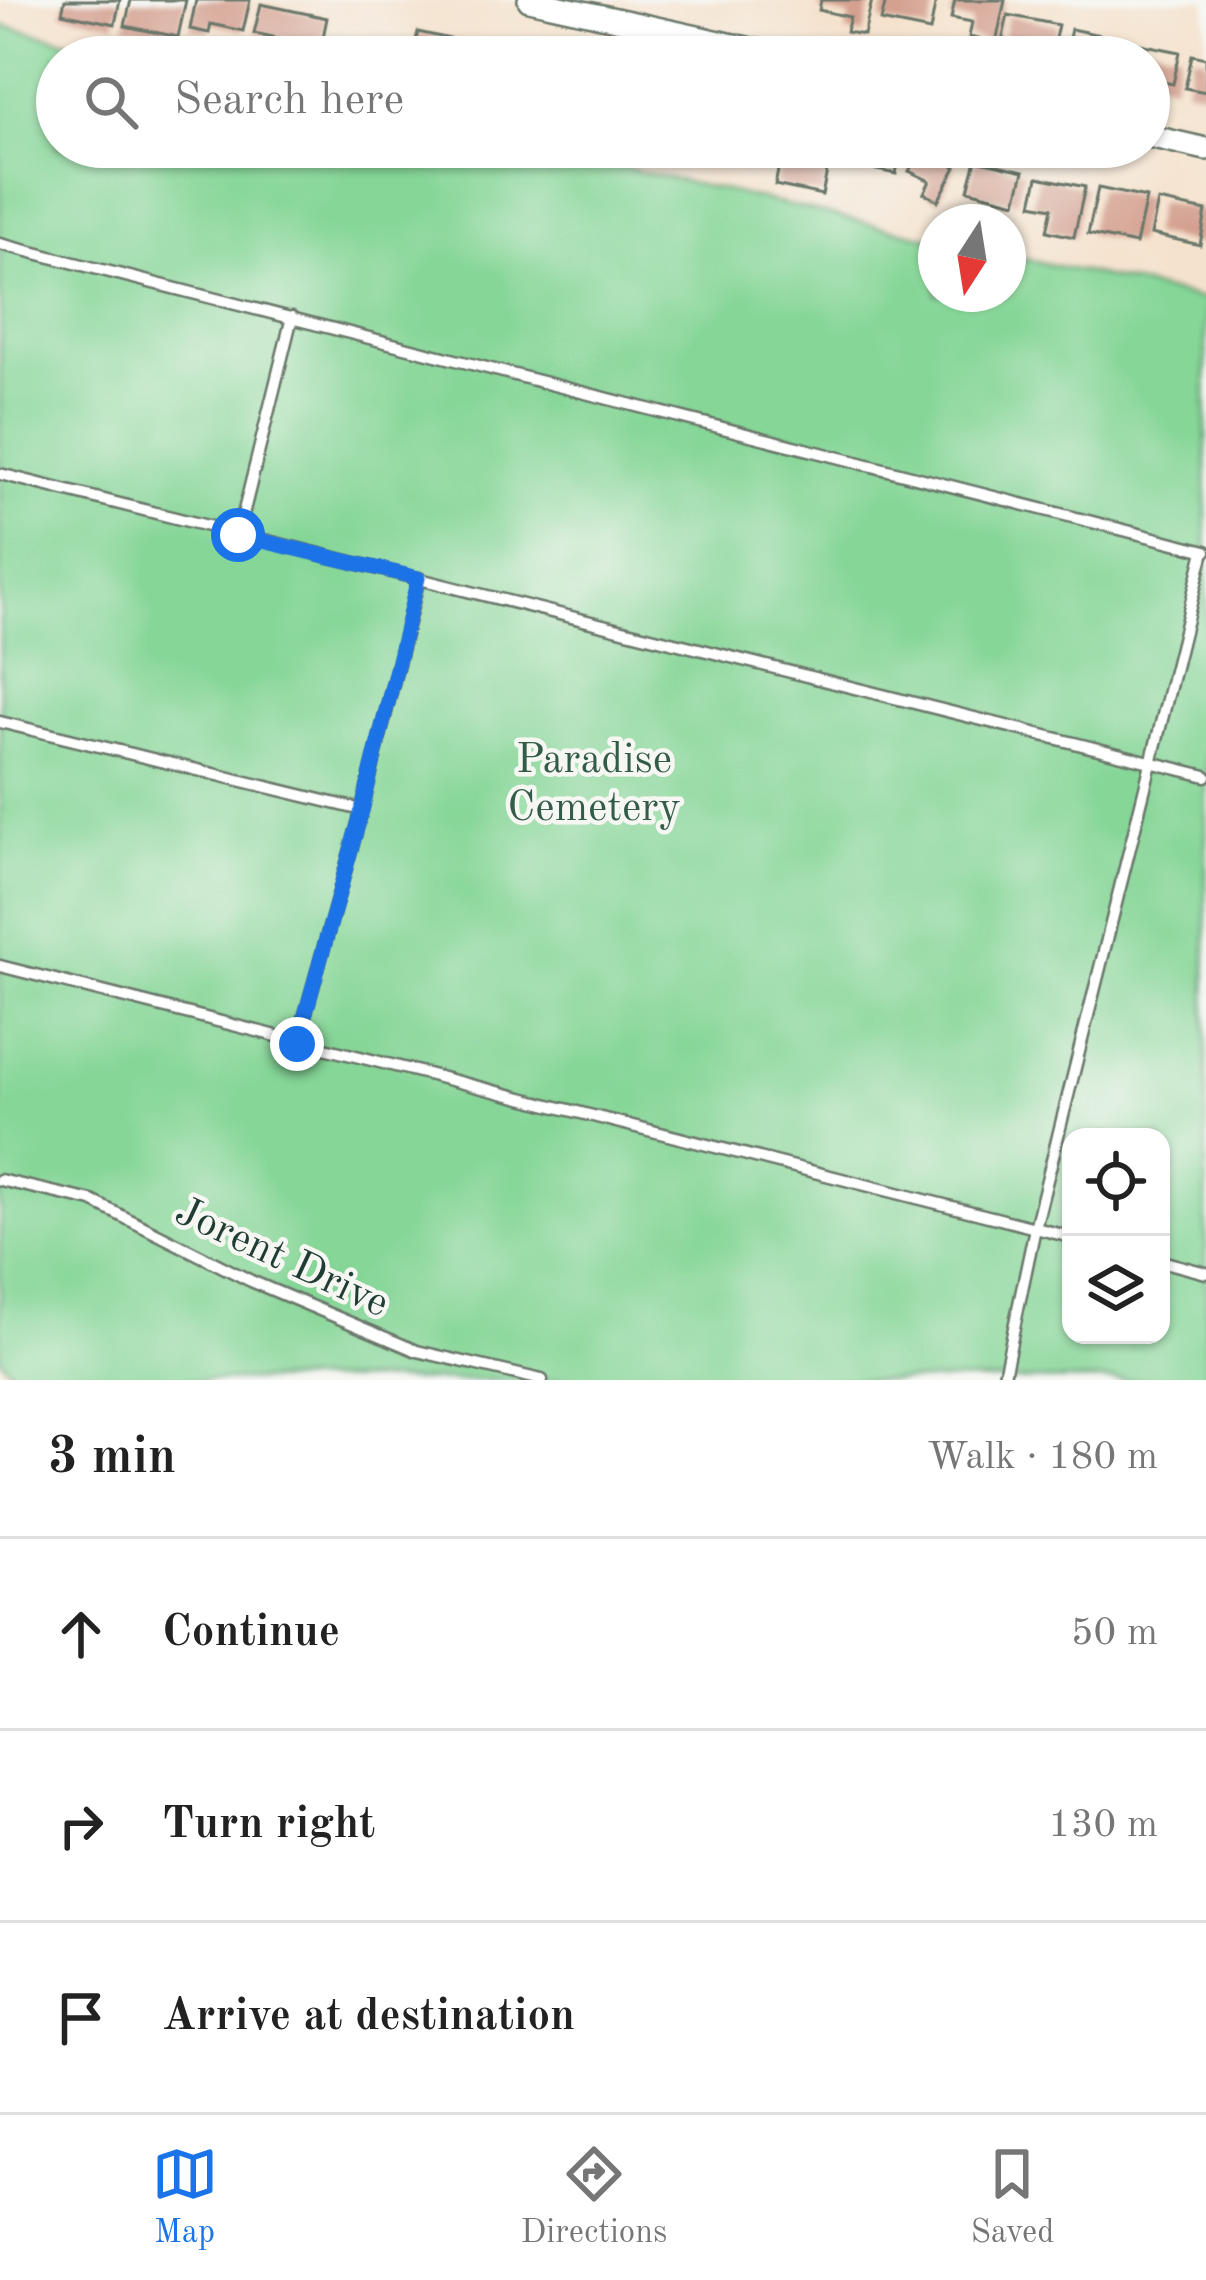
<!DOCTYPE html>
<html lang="en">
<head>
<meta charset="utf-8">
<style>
	:root { --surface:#fff; --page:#f6f6f6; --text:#222; --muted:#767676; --line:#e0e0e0; --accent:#1a73e8 }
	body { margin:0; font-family:"Old Standard TT",serif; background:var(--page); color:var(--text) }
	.controls { position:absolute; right:36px; bottom:36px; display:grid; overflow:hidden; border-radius:24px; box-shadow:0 3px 9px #0004 }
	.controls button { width:108px; height:108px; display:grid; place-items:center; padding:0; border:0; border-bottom:3px solid var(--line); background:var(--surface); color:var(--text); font:60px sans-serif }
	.compass { position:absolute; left:918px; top:204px; width:108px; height:108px; border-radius:50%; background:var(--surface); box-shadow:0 3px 9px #0004; rotate:192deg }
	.stop { position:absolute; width:36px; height:36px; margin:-27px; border:9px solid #1a73e8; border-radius:50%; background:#fff }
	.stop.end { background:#1a73e8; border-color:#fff; box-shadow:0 3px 12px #0008 }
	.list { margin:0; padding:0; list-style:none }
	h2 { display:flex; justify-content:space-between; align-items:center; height:156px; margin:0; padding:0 48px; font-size:51px }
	h2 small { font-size:39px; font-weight:400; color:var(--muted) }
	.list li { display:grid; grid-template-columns:78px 1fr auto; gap:36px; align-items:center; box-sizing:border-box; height:192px; padding:0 48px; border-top:3px solid var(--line) }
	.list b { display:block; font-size:45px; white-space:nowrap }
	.list em { font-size:39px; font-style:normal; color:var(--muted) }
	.icon { flex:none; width:66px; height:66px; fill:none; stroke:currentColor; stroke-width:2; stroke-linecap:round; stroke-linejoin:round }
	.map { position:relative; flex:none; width:1206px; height:1380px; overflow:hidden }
	.search { position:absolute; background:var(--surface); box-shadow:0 3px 9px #0004; left:36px; right:36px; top:36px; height:132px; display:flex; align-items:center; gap:30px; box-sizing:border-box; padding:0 42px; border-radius:66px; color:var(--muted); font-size:45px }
	.sheet { height:732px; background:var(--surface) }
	nav { display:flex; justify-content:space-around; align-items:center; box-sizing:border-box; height:168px; border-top:3px solid var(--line); background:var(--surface); font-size:33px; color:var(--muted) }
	nav a { display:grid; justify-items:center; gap:6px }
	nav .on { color:var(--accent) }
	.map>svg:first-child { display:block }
	.green { fill:#85d697; stroke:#528a66; stroke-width:3; fill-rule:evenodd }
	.building { fill:#d4a090 }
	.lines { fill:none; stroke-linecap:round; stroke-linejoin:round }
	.service-casing { stroke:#6a776a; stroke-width:15 }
	.minor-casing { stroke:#6a776a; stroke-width:26 }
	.service { stroke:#fff; stroke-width:10 }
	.minor { stroke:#fff; stroke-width:21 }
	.route { stroke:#1a73e8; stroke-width:15 }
	.labels { text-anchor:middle; stroke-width:9; stroke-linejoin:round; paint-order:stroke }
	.park-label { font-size:42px; fill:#335c48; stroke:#f6f6f2 }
	.street-label { font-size:42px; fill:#1f3d34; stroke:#f6f6f2 }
</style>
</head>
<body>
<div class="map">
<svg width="1206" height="1380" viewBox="0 0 1206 1380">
	<rect width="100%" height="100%" fill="#f6f6f2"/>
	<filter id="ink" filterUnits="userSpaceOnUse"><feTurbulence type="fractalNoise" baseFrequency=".00833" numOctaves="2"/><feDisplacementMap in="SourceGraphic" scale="24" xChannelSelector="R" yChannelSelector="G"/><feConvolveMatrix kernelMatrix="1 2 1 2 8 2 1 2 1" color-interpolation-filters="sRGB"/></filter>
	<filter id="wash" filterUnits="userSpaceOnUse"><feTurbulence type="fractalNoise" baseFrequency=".004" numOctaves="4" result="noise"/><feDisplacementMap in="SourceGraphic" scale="48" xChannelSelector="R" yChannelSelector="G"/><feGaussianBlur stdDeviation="2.7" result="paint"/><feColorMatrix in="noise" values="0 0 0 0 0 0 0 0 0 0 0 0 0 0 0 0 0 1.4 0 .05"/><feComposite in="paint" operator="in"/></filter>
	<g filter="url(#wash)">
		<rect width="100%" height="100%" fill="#f5e2cd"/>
		<!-- green -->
		<path class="green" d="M 0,25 L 139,57 L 57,57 L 57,147 L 533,147 L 936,239 L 936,294 L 1008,294 L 1008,255 L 1206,300 L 1206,1380 L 19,1380 L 0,1358 ZM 1071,1137 L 1161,1137 L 1161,1335 L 1071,1335 Z"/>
		<g id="blocks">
			<!-- building -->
			<g class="building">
				<path d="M 65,0 L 120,0 L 115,24 L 62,13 Z"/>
				<path d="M 131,0 L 186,0 L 178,37 L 125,26 Z"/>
				<path d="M 196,0 L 250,0 L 243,31 L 211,24 L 209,33 L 190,29 Z"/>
				<path d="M 821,0 L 872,0 L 864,35 L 846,32 L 850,17 L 819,10 Z"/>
				<path d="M 886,0 L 936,0 L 930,31 L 881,21 Z"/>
				<path d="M 955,0 L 1005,0 L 996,43 L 969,37 L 972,22 L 951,18 Z"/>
				<path d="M 261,4 L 327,18 L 321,47 L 254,33 Z"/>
				<path d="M 1008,15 L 1058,25 L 1051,56 L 1001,46 Z"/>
				<path d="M 1071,29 L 1119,39 L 1115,57 L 1065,57 Z"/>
				<path d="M 418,32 L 468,43 L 465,57 L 412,57 Z"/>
				<path d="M 1130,42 L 1180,52 L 1173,84 L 1149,79 L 1149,57 L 1127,57 Z"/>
				<path d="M 1192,55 L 1206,58 L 1206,92 L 1185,88 Z"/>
				<path d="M 783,147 L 832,147 L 822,195 L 775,185 Z"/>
				<path d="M 848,147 L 901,147 L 896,174 L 844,163 Z"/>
				<path d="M 922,148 L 956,167 L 938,201 L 924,193 L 930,181 L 909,171 Z"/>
				<path d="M 976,160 L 1024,171 L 1016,202 L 968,190 Z"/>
				<path d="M 1038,177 L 1085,187 L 1074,237 L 1047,231 L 1052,208 L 1032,204 Z"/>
				<path d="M 1098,188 L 1146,198 L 1136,244 L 1088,234 Z"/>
				<path d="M 1158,201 L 1206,211 L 1200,245 L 1151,234 Z"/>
			</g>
		</g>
	</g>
	<g filter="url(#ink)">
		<use href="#blocks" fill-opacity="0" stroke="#6a776a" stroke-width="3"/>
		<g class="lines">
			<defs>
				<g id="service">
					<path d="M 0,244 L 1206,551"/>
					<path d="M 0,474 L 1206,776"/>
					<path d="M 238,535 L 292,317"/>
					<path d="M 0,722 L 362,810"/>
					<path d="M 0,966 L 1071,1237"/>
					<path d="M 297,1044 L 362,810 L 419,578"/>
					<path d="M 0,1180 L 92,1201 L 251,1281 L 417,1351 L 542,1380"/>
					<path d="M 1161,1261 L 1206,1273"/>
					<path d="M 1003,1380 L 1035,1228 L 1204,551"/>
				</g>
				<g id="minor">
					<path d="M 529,0 L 788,57"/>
					<path d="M 1149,136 L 1206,149"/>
				</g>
			</defs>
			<!-- service casing -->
			<use href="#service" class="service-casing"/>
			<!-- minor casing -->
			<use href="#minor" class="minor-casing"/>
			<!-- service -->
			<use href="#service" class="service"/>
			<!-- minor -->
			<use href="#minor" class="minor"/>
		</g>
	</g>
	<g class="lines" filter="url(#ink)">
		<!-- route -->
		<path class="route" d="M 238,535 L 418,578 L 362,810 L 297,1044"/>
	</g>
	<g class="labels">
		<!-- park labels -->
		<g class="park-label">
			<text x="594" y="772">Paradise<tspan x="594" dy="48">Cemetery</tspan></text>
		</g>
		<!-- street labels -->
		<g class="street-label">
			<text transform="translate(283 1255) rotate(25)" y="15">Jorent Drive</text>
		</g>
	</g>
</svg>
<div class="controls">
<button><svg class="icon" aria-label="locate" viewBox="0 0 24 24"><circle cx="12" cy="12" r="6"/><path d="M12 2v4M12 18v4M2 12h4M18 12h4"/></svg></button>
<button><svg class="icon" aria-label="layers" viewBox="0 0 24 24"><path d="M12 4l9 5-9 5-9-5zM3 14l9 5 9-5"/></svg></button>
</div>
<svg class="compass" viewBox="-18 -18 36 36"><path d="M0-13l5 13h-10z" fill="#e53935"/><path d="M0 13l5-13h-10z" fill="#767676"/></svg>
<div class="stop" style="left:238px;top:535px"></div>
<div class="stop end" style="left:297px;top:1044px"></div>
<div class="search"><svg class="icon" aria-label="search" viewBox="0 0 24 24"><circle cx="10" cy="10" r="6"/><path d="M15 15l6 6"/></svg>Search here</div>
</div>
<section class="sheet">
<h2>3 min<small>Walk · 180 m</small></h2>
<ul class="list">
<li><svg class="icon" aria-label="ahead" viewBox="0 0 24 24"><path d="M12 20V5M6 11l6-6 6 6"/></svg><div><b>Continue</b></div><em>50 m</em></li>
<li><svg class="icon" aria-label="right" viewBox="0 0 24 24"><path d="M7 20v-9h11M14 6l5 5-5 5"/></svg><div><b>Turn right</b></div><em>130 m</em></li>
<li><svg class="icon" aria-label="arrive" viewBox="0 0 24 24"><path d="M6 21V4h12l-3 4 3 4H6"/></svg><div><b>Arrive at destination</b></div></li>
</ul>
</section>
<nav>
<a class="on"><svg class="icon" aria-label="map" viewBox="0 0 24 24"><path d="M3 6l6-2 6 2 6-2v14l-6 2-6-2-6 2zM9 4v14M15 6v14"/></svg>Map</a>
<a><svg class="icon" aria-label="directions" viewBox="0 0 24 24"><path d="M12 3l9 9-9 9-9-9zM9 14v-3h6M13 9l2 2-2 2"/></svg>Directions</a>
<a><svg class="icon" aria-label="saved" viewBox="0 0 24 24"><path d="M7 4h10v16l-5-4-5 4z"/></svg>Saved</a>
</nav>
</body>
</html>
